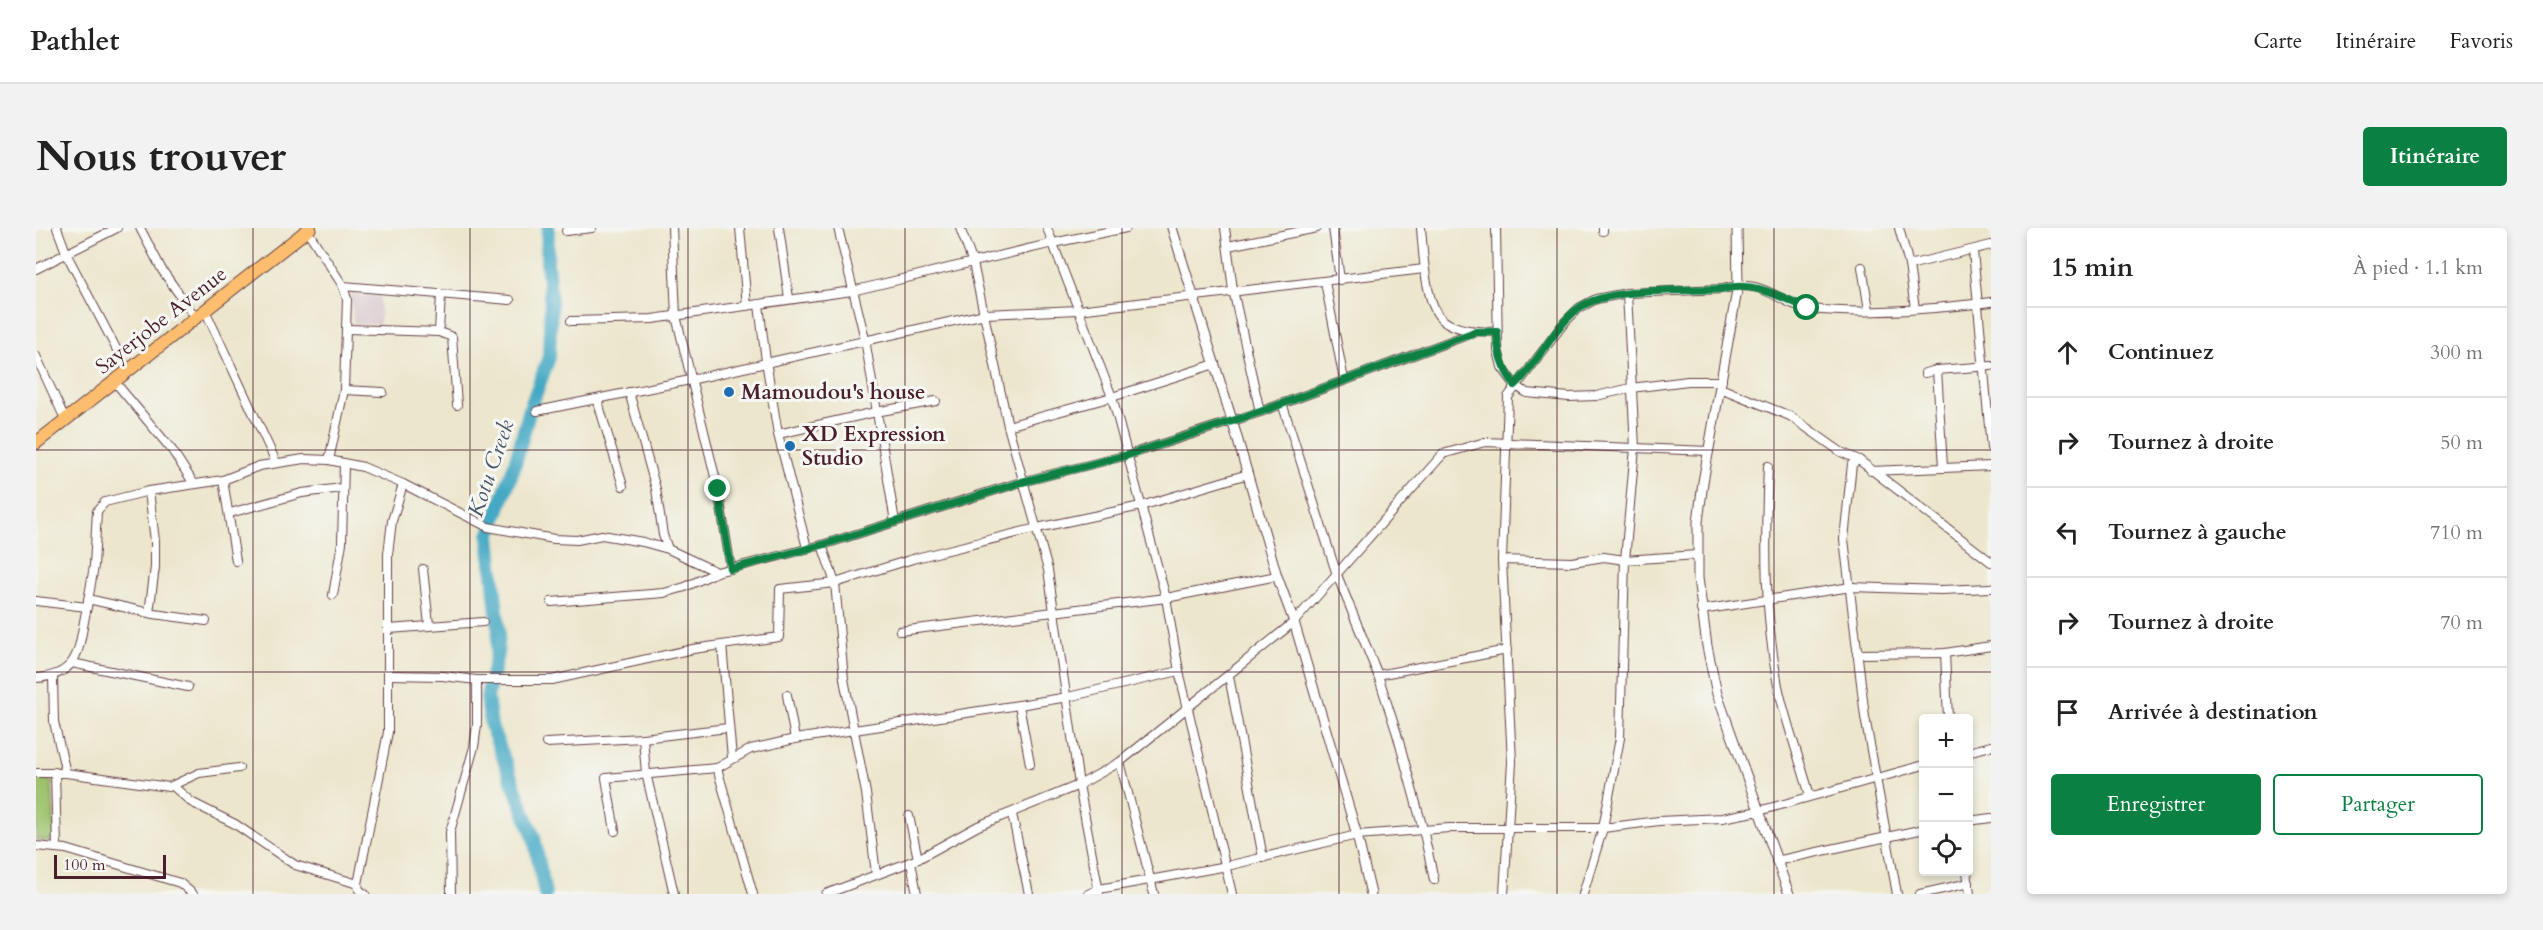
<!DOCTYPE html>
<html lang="fr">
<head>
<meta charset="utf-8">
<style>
	:root { --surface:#fff; --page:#f2f2f2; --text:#222; --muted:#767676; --line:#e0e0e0; --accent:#0b8043 }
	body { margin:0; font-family:Cardo,serif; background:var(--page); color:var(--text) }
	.controls { position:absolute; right:18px; bottom:18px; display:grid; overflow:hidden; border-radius:6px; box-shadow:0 3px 9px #0003 }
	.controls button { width:54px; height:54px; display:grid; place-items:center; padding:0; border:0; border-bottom:2px solid var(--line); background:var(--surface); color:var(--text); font:30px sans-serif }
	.scale { position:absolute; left:18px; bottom:15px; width:112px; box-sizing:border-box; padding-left:6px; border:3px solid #4a1f2b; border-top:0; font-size:16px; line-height:21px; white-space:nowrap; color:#4a1f2b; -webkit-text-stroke:4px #f6f6f2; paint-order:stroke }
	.stop { position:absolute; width:18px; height:18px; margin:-14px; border:4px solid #0b8043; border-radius:50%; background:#fff }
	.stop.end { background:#0b8043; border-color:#fff; box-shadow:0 2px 6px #0008 }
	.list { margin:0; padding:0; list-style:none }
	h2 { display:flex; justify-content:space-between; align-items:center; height:78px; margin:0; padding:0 24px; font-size:26px }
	h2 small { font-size:20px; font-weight:400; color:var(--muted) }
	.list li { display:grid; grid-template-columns:39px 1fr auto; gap:18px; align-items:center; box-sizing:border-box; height:90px; padding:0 24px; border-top:2px solid var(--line) }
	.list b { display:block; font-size:22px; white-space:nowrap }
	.list em { font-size:20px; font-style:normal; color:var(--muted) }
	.actions { display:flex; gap:12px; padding:18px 24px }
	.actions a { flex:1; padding:14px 0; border:2px solid var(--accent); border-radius:6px; text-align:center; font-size:21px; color:var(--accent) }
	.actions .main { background:var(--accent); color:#fff }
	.icon { flex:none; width:33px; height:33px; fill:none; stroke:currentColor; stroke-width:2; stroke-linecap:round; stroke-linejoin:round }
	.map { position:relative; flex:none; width:1955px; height:666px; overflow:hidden; border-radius:6px }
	header { display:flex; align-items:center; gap:36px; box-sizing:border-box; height:84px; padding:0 30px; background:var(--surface); border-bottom:2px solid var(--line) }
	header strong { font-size:28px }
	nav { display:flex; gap:33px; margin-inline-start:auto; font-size:21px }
	.intro { display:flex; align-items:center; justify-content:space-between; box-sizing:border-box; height:144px; padding:0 36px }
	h1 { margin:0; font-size:42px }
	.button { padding:15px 27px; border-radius:6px; background:var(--accent); color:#fff; font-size:21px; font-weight:700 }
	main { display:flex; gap:36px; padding:0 36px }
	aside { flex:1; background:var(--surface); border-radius:6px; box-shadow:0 3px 9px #0003 }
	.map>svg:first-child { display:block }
	.industrial { fill:#d2bec4 }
	.green { fill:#9cc26c; stroke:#73704c; stroke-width:1.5 }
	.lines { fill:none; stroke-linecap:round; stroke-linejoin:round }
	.river { stroke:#44a9c4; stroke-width:14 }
	.minor-casing { stroke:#623d43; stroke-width:10 }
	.tertiary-casing { stroke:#623d43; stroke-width:11 }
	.primary-casing { stroke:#623d43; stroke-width:14 }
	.minor { stroke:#fff; stroke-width:8 }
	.tertiary { stroke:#fff; stroke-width:9 }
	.primary { stroke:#fcbd6e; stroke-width:12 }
	.route { stroke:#0b8043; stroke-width:8 }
	.grid { fill:none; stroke:#4a1f2b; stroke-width:1.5; stroke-opacity:0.55 }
	.poi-dot { fill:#1f6fb2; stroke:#f6f6f2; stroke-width:2 }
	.labels { text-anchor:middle; stroke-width:6; stroke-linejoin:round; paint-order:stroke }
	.street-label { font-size:21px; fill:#4a1f2b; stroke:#f6f6f2 }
	.poi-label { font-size:21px; font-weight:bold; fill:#4a1f2b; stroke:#f6f6f2; text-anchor:start }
	.water-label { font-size:22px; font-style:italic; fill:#485668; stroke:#f6f6f2 }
</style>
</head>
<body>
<header>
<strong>Pathlet</strong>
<nav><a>Carte</a><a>Itinéraire</a><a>Favoris</a></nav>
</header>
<div class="intro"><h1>Nous trouver</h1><a class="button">Itinéraire</a></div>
<main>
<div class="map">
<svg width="1955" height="666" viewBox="0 0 1955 666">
	<rect width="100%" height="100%" fill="#f6f6f2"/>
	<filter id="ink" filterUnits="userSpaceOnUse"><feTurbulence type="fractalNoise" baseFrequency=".0167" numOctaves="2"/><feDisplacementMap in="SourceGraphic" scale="12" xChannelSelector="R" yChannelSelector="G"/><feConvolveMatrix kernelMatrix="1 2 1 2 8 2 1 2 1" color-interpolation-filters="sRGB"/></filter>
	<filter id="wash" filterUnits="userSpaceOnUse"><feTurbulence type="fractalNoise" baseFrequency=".008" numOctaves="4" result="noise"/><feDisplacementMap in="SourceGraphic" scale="24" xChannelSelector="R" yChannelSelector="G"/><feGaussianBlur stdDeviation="1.35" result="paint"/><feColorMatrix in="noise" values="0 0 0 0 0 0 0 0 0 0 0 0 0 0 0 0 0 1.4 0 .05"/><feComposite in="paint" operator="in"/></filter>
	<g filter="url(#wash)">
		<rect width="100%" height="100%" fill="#ece6cc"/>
		<!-- industrial -->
		<path class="industrial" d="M 314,66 L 344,68 L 344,97 L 318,96 Z"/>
		<!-- green -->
		<path class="green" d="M 0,547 L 16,554 L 19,607 L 15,613 L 0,612 Z"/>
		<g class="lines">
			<!-- river -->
			<path class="river" d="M 509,666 L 498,609 L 455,498 L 451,469 L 461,426 L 463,404 L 453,308 L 478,239 L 494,181 L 513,129 L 515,75 L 511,35 L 512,0"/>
		</g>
	</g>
	<g filter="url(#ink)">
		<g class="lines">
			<defs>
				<g id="minor">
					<path d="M 21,0 L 31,27 L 92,143"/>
					<path d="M 104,0 L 126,42 L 160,90"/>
					<path d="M 636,0 L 640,88 L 682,261 L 695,341"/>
					<path d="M 704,0 L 711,78"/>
					<path d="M 743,0 L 753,70"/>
					<path d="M 802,0 L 829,111 L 859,294"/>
					<path d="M 924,0 L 937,35 L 972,198 L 1012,342 L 1043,557 L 1063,664"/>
					<path d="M 1011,0 L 1076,169 L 1130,370 L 1143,443 L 1196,666"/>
					<path d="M 1189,0 L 1197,62 L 1224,184"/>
					<path d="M 1297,0 L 1304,52"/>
					<path d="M 1385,0 C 1387,22 1389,71 1403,88 C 1415,103 1444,104 1461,104"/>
					<path d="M 1460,0 L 1462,123 L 1466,139 L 1479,157 L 1491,165 L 1533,169 L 1560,168 L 1595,160 L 1652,153 L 1686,153"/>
					<path d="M 1567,0 L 1567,3"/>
					<path d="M 1863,0 L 1873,37 L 1879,81"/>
					<path d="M 271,2 L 307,58 L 311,71 L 308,162 L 293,232"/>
					<path d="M 530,3 L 556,0"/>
					<path d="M 1192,18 L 1281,0"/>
					<path d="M 1937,23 L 1955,220"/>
					<path d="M 1873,37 L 1955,17"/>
					<path d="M 1826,39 L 1833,82"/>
					<path d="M 0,41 L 81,0"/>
					<path d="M 1289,54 L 1308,152"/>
					<path d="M 307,58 L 474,72"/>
					<path d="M 723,77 L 730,133 L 742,206 L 771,320"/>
					<path d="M 169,82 L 240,234"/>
					<path d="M 535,93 L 616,91 L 816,63 L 1017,15 L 1090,0"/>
					<path d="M 311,101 L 403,104 L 416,109 L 421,177"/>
					<path d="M 403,104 L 405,66"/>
					<path d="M 0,128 L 29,191"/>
					<path d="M 1901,142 L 1907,239"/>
					<path d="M 1889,145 L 1901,142 L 1955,138"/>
					<path d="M 79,154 L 136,222 L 158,256"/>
					<path d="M 1684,160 L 1754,188 L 1805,224 L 1823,232 L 1955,334"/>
					<path d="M 308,162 L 347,164"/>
					<path d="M 593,164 L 620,261 L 627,307 L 632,321"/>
					<path d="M 561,171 L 587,258"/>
					<path d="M 1246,175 L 1301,347 L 1342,447 L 1361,506 L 1387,601 L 1398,652"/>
					<path d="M 501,183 L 654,152 L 949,86 L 1042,82 L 1388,41"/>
					<path d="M 972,198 L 1076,169 L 1179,136"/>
					<path d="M 742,206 L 840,184 L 900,173"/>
					<path d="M 1823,232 L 1816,236 L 1808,311 L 1829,489 L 1861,666"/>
					<path d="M 1732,238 C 1729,312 1728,385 1742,458 C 1750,495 1764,532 1774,568"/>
					<path d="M 1835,243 L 1955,238"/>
					<path d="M 187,252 L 200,333"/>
					<path d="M 367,256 L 452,299 L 518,311 L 541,312 L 566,307 L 607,314 L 632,321 L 681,344"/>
					<path d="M 113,263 L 119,313 L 119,339 L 113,385"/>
					<path d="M 194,285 L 266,265 L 306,260"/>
					<path d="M 786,317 L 799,355 L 808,451 L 830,565 L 840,646"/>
					<path d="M 1466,332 L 1536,334 L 1568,329 L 1589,332 L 1661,327"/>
					<path d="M 387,341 L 393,397"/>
					<path d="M 297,367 L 306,315 L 308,235"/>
					<path d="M 52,371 L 118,386 L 170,393"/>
					<path d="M 0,373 L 51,379 L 58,338 L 61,283 L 69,274 L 113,263 L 187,252 L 223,238 L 268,231 L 293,232 L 327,239 L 367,256 L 356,293 L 352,326 L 352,504 L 322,656 L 323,662 L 329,666"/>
					<path d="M 515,374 L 628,365 L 649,359 L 681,344 L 786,317 L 985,254 L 1092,227 L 1224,184 L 1439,104"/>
					<path d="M 1665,382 L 1815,359 L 1905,362 L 1955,360"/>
					<path d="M 353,401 L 447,394"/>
					<path d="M 864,403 L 1130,370 L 1241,348"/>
					<path d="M 686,417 L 696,530"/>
					<path d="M 1909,425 L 1912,490"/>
					<path d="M 1821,426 L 1909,425 L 1955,418"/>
					<path d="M 36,435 L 152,459"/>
					<path d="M 353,447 L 406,448 L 441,452 L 441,497 L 438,519 L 414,604 L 415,666"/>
					<path d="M 1342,447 L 1471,422"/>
					<path d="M 1193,448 L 1227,630"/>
					<path d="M 17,449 L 18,494 L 30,545"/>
					<path d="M 0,450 C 47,447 42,417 51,379"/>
					<path d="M 441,452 L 516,452 L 657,421 L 743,409 L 744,361 L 799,355 L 880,330 L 1001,300 L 1105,278 L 1212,246"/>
					<path d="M 751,467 L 759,511"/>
					<path d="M 983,477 L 994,536"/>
					<path d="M 607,510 L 610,545 L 638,666"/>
					<path d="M 510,515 L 607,510 L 692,500"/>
					<path d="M 1932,524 L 1955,518"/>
					<path d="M 1084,534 L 1118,666"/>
					<path d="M 19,544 L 21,620"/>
					<path d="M 0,545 L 30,545 L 133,559 L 163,545 L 203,540"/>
					<path d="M 137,558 L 155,574 L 199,596 L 259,637 L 322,656"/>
					<path d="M 976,586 L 993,666"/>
					<path d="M 873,588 L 882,631"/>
					<path d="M 1932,593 L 1955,590"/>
					<path d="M 579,603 L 570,550 L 681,540"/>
					<path d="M 0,618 L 30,621 L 144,655 L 157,666"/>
					<path d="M 1740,633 L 1888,601"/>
					<path d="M 875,634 L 881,666"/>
					<path d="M 1931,644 L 1934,666"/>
					<path d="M 717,666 L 681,540 L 715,521 L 759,511 L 983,477 L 1032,469 L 1143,443"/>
					<path d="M 790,666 L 882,631 L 942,598 L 1043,557 L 1084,534 L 1258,394 L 1407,226 L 1449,214 L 1673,223"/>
					<path d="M 1052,666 L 1063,661 L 1191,638 L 1321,607 L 1413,600 L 1567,600 L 1623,593 L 1686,590 L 1723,583 L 1888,537"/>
					<path d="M 1468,666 L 1476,534 L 1466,332 L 1472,169 L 1528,95 L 1543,80 L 1560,71 L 1591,65 L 1687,61 C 1730,49 1740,76 1775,81 C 1830,87 1899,81 1955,74"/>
					<path d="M 1547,666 L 1567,600 L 1584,510 L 1589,332 L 1599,220 L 1591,65"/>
					<path d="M 1884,666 L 1933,655"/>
				</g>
				<g id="tertiary">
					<path d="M 1136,0 L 1196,192 L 1241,348 L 1258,394 L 1321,607 L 1335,666"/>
					<path d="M 1701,0 L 1702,57 L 1667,254 L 1662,294 L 1662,350 L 1671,418 L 1681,466 L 1753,666"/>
				</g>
				<path id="primary" d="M 0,215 L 274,0"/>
			</defs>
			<!-- minor casing -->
			<use href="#minor" class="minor-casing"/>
			<!-- tertiary casing -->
			<use href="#tertiary" class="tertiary-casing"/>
			<!-- primary casing -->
			<use href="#primary" class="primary-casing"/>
			<!-- minor -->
			<use href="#minor" class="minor"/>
			<!-- tertiary -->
			<use href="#tertiary" class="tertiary"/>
			<!-- primary -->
			<use href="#primary" class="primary"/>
		</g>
	</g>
	<g class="lines" filter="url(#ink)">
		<!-- route -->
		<path class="route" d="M 682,261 L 695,341 L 786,317 L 986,254 L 1092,227 L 1224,184 L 1439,104 L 1461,104 C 1462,126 1466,139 1479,157 C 1503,135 1518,98 1543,80 C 1572,59 1651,63 1687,61 C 1718,53 1743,68 1771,80"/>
	</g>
	<!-- grid -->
	<path class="grid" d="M 217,0 L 217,666M 434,0 L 434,666M 652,0 L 652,666M 869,0 L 869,666M 1086,0 L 1086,666M 1303,0 L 1303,666M 1521,0 L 1521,666M 1738,0 L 1738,666M 0,222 L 1955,222M 0,444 L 1955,444"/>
	<!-- markers -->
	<g class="poi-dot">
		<circle cx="693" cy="164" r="6"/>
		<circle cx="754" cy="218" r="6"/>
	</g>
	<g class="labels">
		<!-- street labels -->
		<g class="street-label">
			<text transform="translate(125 92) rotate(-38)" y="7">Sayerjobe Avenue</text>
		</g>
		<!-- poi labels -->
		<g class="poi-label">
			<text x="705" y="171">Mamoudou's house</text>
			<text x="766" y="213">XD Expression<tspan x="766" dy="24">Studio</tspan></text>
		</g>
		<!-- water labels -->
		<g class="water-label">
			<text transform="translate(454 240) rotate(-71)" y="8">Kotu Creek</text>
		</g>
	</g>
</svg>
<div class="controls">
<button>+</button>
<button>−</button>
<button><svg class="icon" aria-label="locate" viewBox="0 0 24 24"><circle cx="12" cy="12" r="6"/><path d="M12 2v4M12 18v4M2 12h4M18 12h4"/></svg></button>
</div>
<div class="scale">100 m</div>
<div class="stop" style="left:1771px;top:80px"></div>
<div class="stop end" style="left:682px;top:261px"></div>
</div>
<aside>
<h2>15 min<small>À pied · 1.1 km</small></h2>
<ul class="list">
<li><svg class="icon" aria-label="ahead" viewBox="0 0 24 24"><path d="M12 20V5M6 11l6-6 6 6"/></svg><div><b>Continuez</b></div><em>300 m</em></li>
<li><svg class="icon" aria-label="right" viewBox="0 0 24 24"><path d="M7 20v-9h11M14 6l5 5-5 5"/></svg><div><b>Tournez à droite</b></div><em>50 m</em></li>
<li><svg class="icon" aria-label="left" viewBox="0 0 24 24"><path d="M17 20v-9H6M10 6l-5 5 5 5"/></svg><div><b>Tournez à gauche</b></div><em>710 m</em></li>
<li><svg class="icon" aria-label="right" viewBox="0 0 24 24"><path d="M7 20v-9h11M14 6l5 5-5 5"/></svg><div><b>Tournez à droite</b></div><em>70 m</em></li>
<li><svg class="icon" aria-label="arrive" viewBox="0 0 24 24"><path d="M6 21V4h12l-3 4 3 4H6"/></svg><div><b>Arrivée à destination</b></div></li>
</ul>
<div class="actions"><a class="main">Enregistrer</a><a>Partager</a></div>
</aside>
</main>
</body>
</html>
